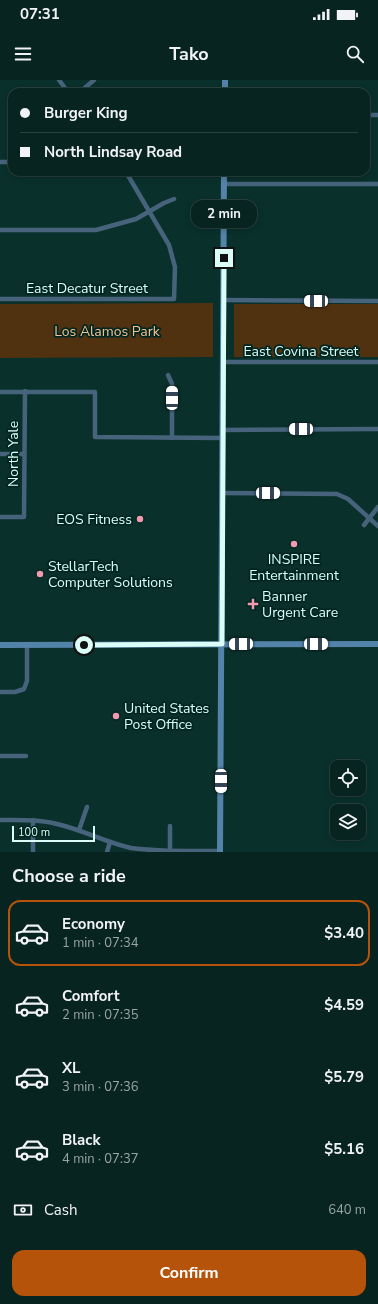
<!DOCTYPE html>
<html lang="en">
<head>
<meta charset="utf-8">
<style>
	:root { --surface:#082420; --page:#112c29; --text:#f1f3f6; --muted:#98a4a5; --line:#29413e; --accent:#b45309 }
	body { margin:0; font-family:"Nunito Sans",sans-serif; background:var(--page); color:var(--text); height:100vh; display:flex; flex-direction:column; font-size:15px; white-space:nowrap }
	* { box-sizing:border-box; margin:0 }
	p { font-size:13px; color:var(--muted) }
	.icon { flex:none; width:22px; height:22px; fill:none; stroke:currentColor; stroke-width:2; stroke-linecap:round; stroke-linejoin:round }
	.map { position:relative; height:772px; overflow:hidden }
	.panel { display:flex; flex-direction:column; background:var(--surface); flex:1 }
	.panel>* { flex:none }
	.hud { position:absolute; left:8px; top:8px; width:362px; height:88px; border-radius:12px; box-shadow:0 2px 6px #0003,0 0 0 1px var(--line); display:grid; align-content:center; height:88px; padding:0 12px; background:var(--surface) }
	.buttons { position:absolute; left:330px; top:680px; display:grid; gap:8px }
	.buttons a { display:grid; place-items:center; width:36px; height:36px; border-radius:8px; background:var(--surface); box-shadow:0 2px 6px #0003,0 0 0 1px var(--line); font-size:20px }
	.scale { position:absolute; left:12px; bottom:10px; width:83px; box-sizing:border-box; padding-left:4px; border:2px solid #dbfdf7; border-top:0; font-size:11px; line-height:14px; white-space:nowrap; color:#dbfdf7; -webkit-text-stroke:3px #002622; paint-order:stroke }
	.end { position:absolute; width:18px; height:18px; margin:-9px; border:5px solid #dbfdf7; background:#111; box-shadow:0 0 0 2px #111 }
	.from { border-radius:50% }
	.bubble { position:absolute; height:28px; border-radius:12px; background:var(--surface); box-shadow:0 2px 6px #0003,0 0 0 1px var(--line); font-size:13px; font-weight:700; line-height:28px; text-align:center }
	.car { position:absolute; width:12px; height:24px; margin:-12px -6px; border-radius:5px; box-shadow:0 0 3px 1px #0007; background:linear-gradient(#fff 24%,#345 0 40%,#fff 0 76%,#345 0 86%,#fff 0) }
	.hud b { display:flex; align-items:center; gap:14px; height:38px; font-size:15px }
	.hud b+b { border-top:1px solid var(--line) }
	.hud i { width:10px; height:10px; background:var(--text) }
	ul { padding:0; list-style:none }
	li { display:flex; align-items:center; gap:12px; height:66px; margin:0 8px 6px; padding:0 4px; border:2px solid transparent; border-radius:12px }
	li div { flex:1 }
	li b { display:block; font-size:15px }
	li em { font-style:normal; font-weight:700 }
	li.current { border-color:var(--accent) }
	li>.icon { width:36px; height:36px; stroke-width:1.5 }
	h2 { padding:0 12px; font-size:18px; line-height:48px }
	.pay { display:flex; align-items:center; gap:10px; height:44px; padding:0 12px; font-size:15px }
	.pay p { margin-inline-start:auto }
	.primary-button { display:flex; gap:8px; margin-top:auto; padding:8px 12px }
	.primary-button a { flex:1; height:46px; border-radius:12px; background:var(--accent); color:#fff; font-size:16px; font-weight:700; line-height:46px; text-align:center }
	.status { display:flex; justify-content:space-between; align-items:center; height:28px; padding:0 20px; background:var(--surface); direction:ltr }
	.status svg { height:11px; fill:currentColor }
	header { display:flex; justify-content:space-between; align-items:center; height:52px; padding:0 12px; background:var(--surface); font-size:18px; font-weight:700 }
	.map>svg:first-child { display:block }
</style>
</head>
<body>
<div class="status"><b>07:31</b><svg viewBox="0 0 49 12"><path d="M0 12V9h3v3zM5 12V6h3v6zM10 12V3h3v9zM15 12V0h3v12zM26 1h20v11H26zM47 4h2v5h-2z"/></svg></div>
<header><svg class="icon" aria-label="menu" viewBox="0 0 24 24"><path d="M4 6h16M4 12h16M4 18h16"/></svg>Tako<svg class="icon" aria-label="search" viewBox="0 0 24 24"><circle cx="10" cy="10" r="6"/><path d="M15 15l6 6"/></svg></header>
<div class="map">
<svg width="378" height="772" viewBox="0 0 378 772">
	<rect width="100%" height="100%" fill="#0a302b"/>
	<!-- green -->
	<g fill="#503211">
		<path d="M213,223V277L0,278V224Z"/>
		<rect x="234" y="224" width="144" height="53"/>
	</g>
	<g fill="none" stroke-linecap="round" stroke-linejoin="round">
		<!-- street -->
		<g stroke="#46637b" stroke-width="4.5">
			<path d="M59,0L68,12"/>
			<path d="M80,12L94,0"/>
			<path d="M366,35H378"/>
			<path d="M0,82H12"/>
			<path d="M224,104H378"/>
			<path d="M0,150H96L136,139L164,123L174,119"/>
			<path d="M0,219H174L175,187L169,165L126,92"/>
			<path d="M223,220L378,221"/>
			<path d="M223,282H378"/>
			<path d="M168,295L172,304V358"/>
			<path d="M0,312H95V357L223,358"/>
			<path d="M223,350L378,349"/>
			<path d="M0,374H24"/>
			<path d="M223,413L337,414L348,419L378,446"/>
			<path d="M0,437H24L25,311"/>
			<path d="M364,445L378,427"/>
			<path d="M0,612H15L24,609L27,601V565"/>
			<path d="M0,676H26"/>
			<path d="M0,740C20,740 41,739 61,745C85,751 107,763 131,768C160,772 191,771 220,771"/>
			<path d="M79,750L87,727"/>
			<path d="M33,772V740"/>
			<path d="M107,772L110,762"/>
			<path d="M170,772V746"/>
		</g>
		<!-- secondary -->
		<g stroke="#5483aa" stroke-width="6">
			<path d="M225,12V0"/>
			<path d="M0,565L378,564"/>
			<path d="M220,772L224,92"/>
		</g>
	</g>
	<g fill="none" stroke-linecap="round" stroke-linejoin="round">
		<!-- route -->
		<path stroke="#dbfdf7" stroke-width="5" d="M84,565L222,564L224,178"/>
	</g>
	<!-- markers -->
	<g fill="#f29aaf" stroke="#002622" stroke-width="1.5">
		<circle cx="140" cy="439" r="4"/>
		<circle cx="294" cy="464" r="4"/>
		<circle cx="40" cy="494" r="4"/>
		<path d="M251 518h4v4h4v4h-4v4h-4v-4h-4v-4h4z"/>
		<circle cx="116" cy="636" r="4"/>
	</g>
	<g text-anchor="middle" dominant-baseline="central" stroke-width="3.5" stroke-linejoin="round" paint-order="stroke">
		<!-- street labels -->
		<g font-size="14" fill="#dbfdf7" stroke="#002622">
			<text x="87" y="208">East Decatur Street</text>
			<text x="301" y="271">East Covina Street</text>
			<text transform="translate(13 374) rotate(-90)">North Yale</text>
		</g>
		<!-- park labels -->
		<g font-size="14" fill="#f5c190" stroke="#002622">
			<text x="107" y="251">Los Alamos Park</text>
		</g>
		<!-- poi labels -->
		<g font-size="14" fill="#dbfdf7" stroke="#002622" text-anchor="start">
			<text x="132" y="439" text-anchor="end">EOS Fitness</text>
			<text x="294" y="479" text-anchor="middle">INSPIRE<tspan x="294" dy="16">Entertainment</tspan></text>
			<text x="48" y="486">StellarTech<tspan x="48" dy="16">Computer Solutions</tspan></text>
			<text x="262" y="516">Banner<tspan x="262" dy="16">Urgent Care</tspan></text>
			<text x="124" y="628">United States<tspan x="124" dy="16">Post Office</tspan></text>
		</g>
	</g>
</svg>
<div class="buttons">
<a><svg class="icon" aria-label="locate" viewBox="0 0 24 24"><circle cx="12" cy="12" r="6"/><path d="M12 2v4M12 18v4M2 12h4M18 12h4"/></svg></a>
<a><svg class="icon" aria-label="layers" viewBox="0 0 24 24"><path d="M12 4l9 5-9 5-9-5zM3 14l9 5 9-5"/></svg></a>
</div>
<div class="scale">100 m</div>
<i class="end from" style="left:84px;top:565px"></i>
<i class="end" style="left:224px;top:178px"></i>
<div class="bubble" style="left:191px;top:120px;width:66px">2 min</div>
<i class="car" style="left:316px;top:221px;rotate:270deg"></i>
<i class="car" style="left:172px;top:318px;rotate:0deg"></i>
<i class="car" style="left:301px;top:349px;rotate:270deg"></i>
<i class="car" style="left:268px;top:413px;rotate:90deg"></i>
<i class="car" style="left:241px;top:564px;rotate:269deg"></i>
<i class="car" style="left:316px;top:564px;rotate:90deg"></i>
<i class="car" style="left:221px;top:701px;rotate:180deg"></i>
<div class="hud">
<b><i class="from"></i>Burger King</b>
<b><i></i>North Lindsay Road</b>
</div>
</div>
<section class="panel">
<h2>Choose a ride</h2>
<ul>
<li class="current"><svg class="icon" aria-label="car" viewBox="0 0 24 24"><path d="M5 17H2v-5l4-1 3-4h7l3 4 3 1v5h-3M9 17h6M6 11h13"/><circle cx="7" cy="17" r="2"/><circle cx="17" cy="17" r="2"/></svg><div><b>Economy</b><p>1 min · 07:34</p></div><em>$3.40</em></li>
<li><svg class="icon" aria-label="car" viewBox="0 0 24 24"><path d="M5 17H2v-5l4-1 3-4h7l3 4 3 1v5h-3M9 17h6M6 11h13"/><circle cx="7" cy="17" r="2"/><circle cx="17" cy="17" r="2"/></svg><div><b>Comfort</b><p>2 min · 07:35</p></div><em>$4.59</em></li>
<li><svg class="icon" aria-label="car" viewBox="0 0 24 24"><path d="M5 17H2v-5l4-1 3-4h7l3 4 3 1v5h-3M9 17h6M6 11h13"/><circle cx="7" cy="17" r="2"/><circle cx="17" cy="17" r="2"/></svg><div><b>XL</b><p>3 min · 07:36</p></div><em>$5.79</em></li>
<li><svg class="icon" aria-label="car" viewBox="0 0 24 24"><path d="M5 17H2v-5l4-1 3-4h7l3 4 3 1v5h-3M9 17h6M6 11h13"/><circle cx="7" cy="17" r="2"/><circle cx="17" cy="17" r="2"/></svg><div><b>Black</b><p>4 min · 07:37</p></div><em>$5.16</em></li>
</ul>
<div class="pay"><svg class="icon" aria-label="cash" viewBox="0 0 24 24"><path d="M3 7h18v10H3z"/><circle cx="12" cy="12" r="2"/></svg>Cash<p>640 m</p></div>
<div class="primary-button"><a>Confirm</a></div>
</section>
</body>
</html>
